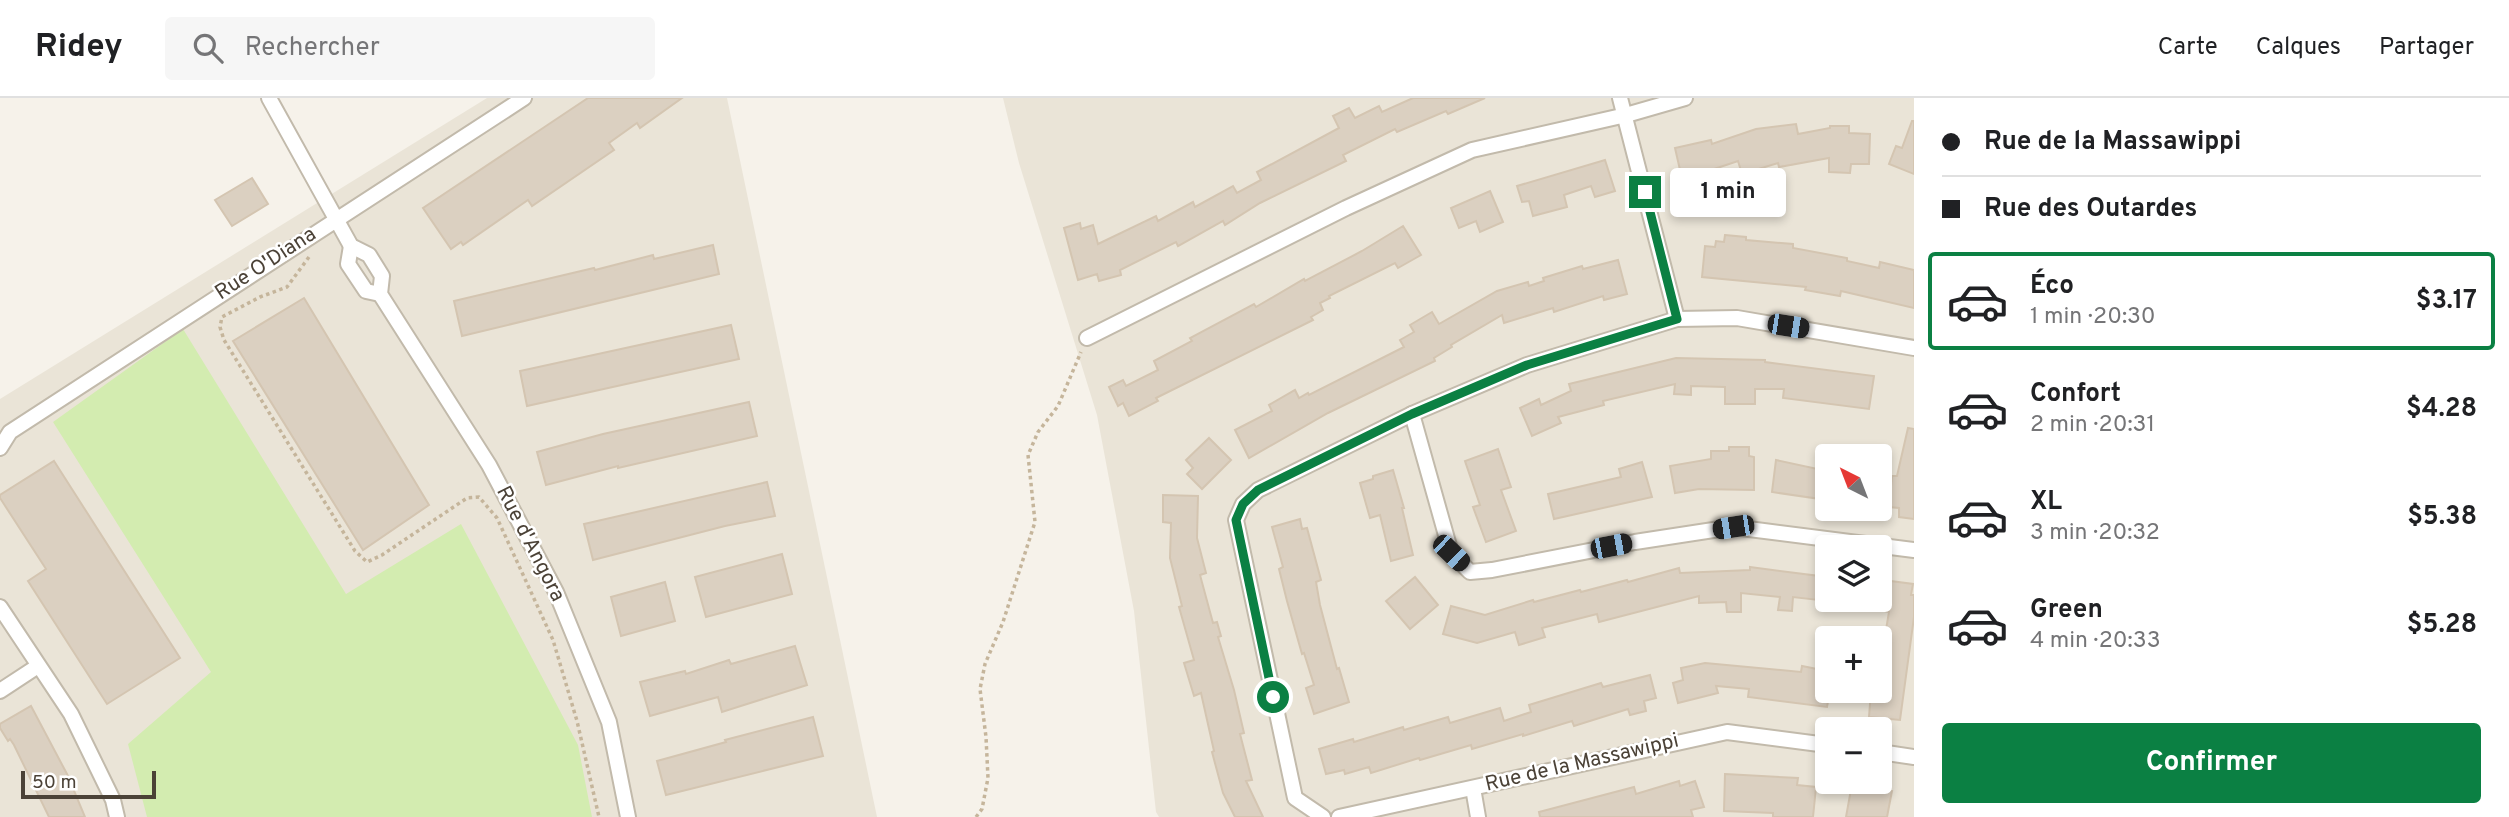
<!DOCTYPE html>
<html lang="fr">
<head>
<meta charset="utf-8">
<style>
	:root { --surface:#fff; --page:#f6f6f6; --text:#202124; --muted:#757577; --line:#e0e0e0; --accent:#0b8043 }
	body { margin:0; font-family:Overpass,sans-serif; background:var(--page); color:var(--text); height:100vh; display:flex; flex-direction:column; font-size:26px; white-space:nowrap }
	* { box-sizing:border-box; margin:0 }
	p { font-size:23px; color:var(--muted) }
	.icon { flex:none; width:38px; height:38px; fill:none; stroke:currentColor; stroke-width:2; stroke-linecap:round; stroke-linejoin:round }
	.map { position:relative; flex:1; overflow:hidden }
	.sheet { display:flex; flex-direction:column; background:var(--surface); width:595px }
	.sheet>* { flex:none }
	.banner { display:grid; align-content:center; height:154px; padding:0 28px; background:var(--surface) }
	.needle { width:46px; rotate:318deg }
	.tools { position:absolute; left:1815px; top:346px; display:grid; gap:14px }
	.tools a { display:grid; place-items:center; width:77px; height:77px; border-radius:7px; background:var(--surface); box-shadow:0 4px 10px #0003; font-size:35px }
	.scale { position:absolute; left:21px; bottom:18px; width:135px; box-sizing:border-box; padding-left:7px; border:4px solid #4b4237; border-top:0; font-size:19px; line-height:24px; white-space:nowrap; color:#4b4237; -webkit-text-stroke:5px #fff; paint-order:stroke }
	.end { position:absolute; width:32px; height:32px; margin:-16px; border:9px solid #0b8043; background:#fff; box-shadow:0 0 0 4px #fff }
	.from { border-radius:50% }
	.bubble { position:absolute; height:49px; border-radius:7px; background:var(--surface); box-shadow:0 4px 10px #0003; font-size:23px; font-weight:700; line-height:49px; text-align:center }
	.car { position:absolute; width:21px; height:42px; margin:-21px -10px; border-radius:9px; box-shadow:0 0 5px 2px #0007; background:linear-gradient(#222 24%,#8ab4d8 0 40%,#222 0 76%,#8ab4d8 0 86%,#222 0) }
	.banner b { display:flex; align-items:center; gap:24px; height:66px; font-size:26px }
	.banner b+b { border-top:2px solid var(--line) }
	.banner i { width:18px; height:18px; background:var(--text) }
	ul { padding:0; list-style:none }
	li { display:flex; align-items:center; gap:21px; height:98px; margin:0 14px 10px; padding:0 14px; border:4px solid transparent; border-radius:7px }
	li div { flex:1 }
	li b { display:block; font-size:26px }
	li em { font-style:normal; font-weight:700 }
	li.selected { border-color:var(--accent) }
	li>.icon { width:63px; height:63px; stroke-width:1.5 }
	.button { display:flex; gap:14px; margin-top:auto; padding:14px 28px }
	.button a { flex:1; height:80px; border-radius:7px; background:var(--accent); color:#fff; font-size:28px; font-weight:700; line-height:80px; text-align:center }
	header { display:flex; align-items:center; gap:42px; box-sizing:border-box; height:98px; padding:0 35px; background:var(--surface); border-bottom:2px solid var(--line) }
	header strong { font-size:33px }
	nav { display:flex; gap:38px; margin-inline-start:auto; font-size:24px }
	.search { width:490px; height:63px; background:var(--page); display:flex; align-items:center; gap:18px; box-sizing:border-box; padding:0 24px; border-radius:7px; color:var(--muted); font-size:26px }
	main { display:flex; flex:1; min-height:0 }
	.map>svg:first-child { display:block }
</style>
</head>
<body>
<header>
<strong>Ridey</strong>
<div class="search"><svg class="icon" aria-label="search" viewBox="0 0 24 24"><circle cx="10" cy="10" r="6"/><path d="M15 15l6 6"/></svg>Rechercher</div>
<nav><a>Carte</a><a>Calques</a><a>Partager</a></nav>
</header>
<main>
<div class="map">
<svg width="1914" height="719" viewBox="0 0 1914 719">
	<rect width="100%" height="100%" fill="#f6f2ea"/>
	<!-- residential -->
	<g fill="#eae4d7" fill-rule="evenodd">
		<path d="M487,0H727L877,719H0V301Z"/>
		<path d="M1003,0H1914V719H1159L1156,714L1134,513L1097,317L1019,65ZM1827,359H1880V411H1827ZM1827,450H1880V502H1827ZM1827,541H1880V593H1827ZM1827,632H1880V684H1827Z"/>
	</g>
	<!-- green -->
	<path fill="#d3ecb0" d="M183,231L346,496L461,426L578,647L592,719H147L128,646L211,574L53,324Z"/>
	<!-- building -->
	<g fill="#dbd0c1" stroke="#d4c5b1" stroke-width="2">
		<path d="M588,0H682L640,30L637,25L609,45L614,52L532,108L528,102L463,147L461,144L451,151L423,110Z"/>
		<path d="M1413,0H1485L1448,16L1446,13L1397,34L1395,31L1343,57L1346,63L1260,105L1225,127L1223,123L1178,148L1176,144L1120,172L1121,177L1099,183L1097,176L1078,182L1064,130L1080,125L1081,131L1093,127L1098,146L1156,118L1158,123L1193,104L1195,109L1233,88L1237,95L1261,82L1257,74L1339,30L1333,18L1349,10L1355,20L1379,8L1382,14Z"/>
		<path d="M1912,23H1914V76L1889,66L1896,48L1902,50Z"/>
		<path d="M1796,26L1798,36L1830,30V28H1849V35L1870,36L1869,66H1851L1850,75L1829,74V60L1779,69L1778,65L1742,76L1738,63L1711,72L1712,78L1683,85L1675,50L1711,42L1712,46L1756,31Z"/>
		<path d="M1605,62L1615,93L1595,99L1591,88L1564,97L1567,109L1533,118L1529,103L1522,104L1517,88Z"/>
		<path d="M252,80L268,106L232,128L215,102Z"/>
		<path d="M1490,93L1503,124L1480,134L1476,123L1459,130L1451,110Z"/>
		<path d="M1403,128L1421,157L1398,170L1395,165L1329,198L1330,200L1320,205L1323,212L1311,219L1313,222L1156,300L1158,303L1129,318L1123,305L1118,308L1109,289L1123,282L1126,288L1158,272L1154,263L1192,243L1190,240L1254,206L1256,209L1304,181L1305,183L1362,153Z"/>
		<path d="M1725,137L1746,139V142L1793,146V150L1847,160V163L1879,170L1880,164L1914,172V210L1841,193L1840,198L1805,192L1806,189L1702,179L1705,148L1715,149L1716,143L1724,144Z"/>
		<path d="M713,147L719,176L462,238L454,203L594,170L595,172L653,157L654,161Z"/>
		<path d="M1618,162L1627,196L1604,202L1603,198L1554,214L1553,210L1504,225L1502,217L1451,247L1452,249L1434,260L1435,263L1328,315L1249,360L1235,332L1272,313L1269,307L1295,292L1299,300L1308,295L1309,297L1404,249L1400,242L1414,234L1410,227L1432,214L1439,226L1497,193L1528,184L1529,188L1544,183L1543,180L1582,168L1583,171Z"/>
		<path d="M304,200L429,407L363,452L233,243Z"/>
		<path d="M731,227L739,261L527,308L520,273Z"/>
		<path d="M1676,260L1765,262V264L1874,278L1869,311L1783,300L1784,291H1755V306H1725V289L1691,288V297L1674,296L1675,286L1603,303L1604,307L1558,319L1561,325L1532,338L1520,310L1539,301L1541,307L1571,293L1569,286Z"/>
		<path d="M749,304L757,338L618,370V368L546,387L537,354L603,336Z"/>
		<path d="M1908,330L1914,331V421L1899,419V410L1889,409L1892,378H1897Z"/>
		<path d="M1209,340L1231,362L1202,391L1187,376L1193,370L1186,362Z"/>
		<path d="M1729,349H1749V358L1754,359V392L1699,391L1675,395L1670,368L1711,361V353H1729Z"/>
		<path d="M1498,351L1511,389L1501,392L1516,433L1486,444L1473,409L1480,407L1465,363Z"/>
		<path d="M1776,362L1827,373V402L1772,394Z"/>
		<path d="M54,363L180,560L107,606L28,483L46,471L0,400V397Z"/>
		<path d="M1642,364L1652,399L1554,421L1548,396L1621,379L1619,371Z"/>
		<path d="M1393,372L1404,410H1402L1413,457L1391,463L1380,417L1370,420L1360,385L1373,381V378Z"/>
		<path d="M767,384L775,418L725,428L593,462L584,426Z"/>
		<path d="M1163,397L1198,398L1197,440L1206,475L1200,477L1213,525L1217,524L1221,538L1218,539L1234,592L1244,635L1240,636L1252,682L1246,683L1263,719H1235L1223,695L1212,654L1214,653L1201,595L1194,598L1184,565L1194,562L1179,509L1182,508L1170,460L1171,425L1163,424Z"/>
		<path d="M1300,421L1302,431L1307,430L1321,482L1316,484L1320,507L1337,571L1339,570L1349,604L1314,616L1306,590L1314,587L1304,555L1302,556L1287,503L1279,471L1283,469L1272,429Z"/>
		<path d="M782,456L792,496L706,519L695,479Z"/>
		<path d="M1750,469L1827,479V503L1793,499L1792,513L1778,512L1780,499L1741,495V514H1727L1726,504L1699,505V498L1599,524L1597,516L1542,530L1545,539L1519,547L1515,534L1477,545L1443,536L1451,508L1485,517L1533,502L1534,504L1580,492L1581,494L1627,482L1628,484L1679,470L1680,475L1750,472Z"/>
		<path d="M1415,479L1438,507L1410,531L1386,503Z"/>
		<path d="M1883,482L1913,486L1911,497H1914V519L1900,622L1869,619L1871,593H1880V567L1889,514L1879,512Z"/>
		<path d="M665,484L675,523L621,538L611,499Z"/>
		<path d="M795,548L807,587L722,614L718,599L650,618L640,584L685,573L686,576L729,562L731,566Z"/>
		<path d="M1705,565L1801,574L1802,568L1827,573V593H1830L1827,609L1748,599L1749,591L1716,588L1718,595L1678,605L1673,585L1683,582L1681,570Z"/>
		<path d="M1650,577L1656,600L1644,603L1646,613L1630,617L1628,611L1574,628L1572,623L1523,638V636L1472,651L1471,647L1420,662L1419,660L1371,675L1369,669L1345,676L1344,672L1326,676L1319,651L1353,641L1354,644L1403,629L1404,632L1448,619L1450,625L1500,610L1504,623L1531,614L1529,607L1601,585L1603,589Z"/>
		<path d="M31,608L67,676L85,719H49L14,647L10,641L8,643L0,630V626Z"/>
		<path d="M813,619L823,658L666,697L657,663L726,644L725,642Z"/>
		<path d="M1725,676L1798,680L1797,687L1816,689L1813,719H1773V715L1724,713Z"/>
		<path d="M1679,683L1680,688L1695,683L1704,709L1691,712L1693,719H1540L1539,714L1634,689L1636,696Z"/>
		<path d="M1852,686L1892,693L1887,719H1846Z"/>
	</g>
	<g fill="none" stroke-linecap="round" stroke-linejoin="round">
		<defs>
			<g id="minor">
				<path d="M269,0L351,148L369,157L382,178L380,196L489,367L556,494L609,624L628,719"/>
				<path d="M1620,0L1677,221"/>
				<path d="M351,148L348,166L366,193L380,196"/>
				<path d="M1087,240L1346,110L1472,52L1626,17L1685,0"/>
				<path d="M1412,316L1451,455L1470,474L1492,472L1635,444L1733,429L1914,452"/>
				<path d="M0,350L10,334L524,0"/>
				<path d="M0,509L71,616L113,702L117,719"/>
				<path d="M0,593L38,568"/>
				<path d="M1880,654L1914,659"/>
				<path d="M1473,690L1478,719"/>
				<path d="M1323,719L1295,700L1236,422L1243,406L1258,392L1412,316L1527,267L1677,221L1737,220L1914,250"/>
				<path d="M1339,719L1727,634L1827,647"/>
			</g>
		</defs>
		<!-- minor casing -->
		<use href="#minor" stroke="#c2baab" stroke-width="18"/>
		<!-- path -->
		<g stroke="#c5b59b" stroke-width="3.5" stroke-dasharray="3.5 3.5" stroke-linecap="butt">
			<path d="M309,159L287,189L260,199L222,219L220,229L224,242L355,453L367,464L382,457L467,400L479,399L497,420L553,542L577,623L599,719"/>
			<path d="M976,719L982,711L988,680L986,639L980,591L985,566L1003,524L1035,424L1028,357L1038,334L1058,308L1081,254"/>
		</g>
		<!-- minor -->
		<use href="#minor" stroke="#fff" stroke-width="14"/>
	</g>
	<g fill="none" stroke-linecap="round" stroke-linejoin="round">
		<!-- route -->
		<path stroke="#0b8043" stroke-width="9" d="M1273,599L1236,422L1243,406L1258,392L1412,316L1527,267L1677,221L1645,94"/>
	</g>
	<g text-anchor="middle" dominant-baseline="central" stroke-width="5" stroke-linejoin="round" paint-order="stroke">
		<!-- street labels -->
		<g font-size="21" fill="#4b4237" stroke="#fff">
			<text transform="translate(266 166) rotate(-33)">Rue O'Diana</text>
			<text transform="translate(530 446) rotate(63)">Rue d'Angora</text>
			<text transform="translate(1582 665) rotate(-13)">Rue de la Massawippi</text>
		</g>
	</g>
</svg>
<div class="tools">
<a><svg class="needle" viewBox="-14 -14 28 28"><path d="M0-13l5 13h-10z" fill="#e53935"/><path d="M0 13l5-13h-10z" fill="#757577"/></svg></a>
<a><svg class="icon" aria-label="layers" viewBox="0 0 24 24"><path d="M12 4l9 5-9 5-9-5zM3 14l9 5 9-5"/></svg></a>
<a>+</a>
<a>−</a>
</div>
<div class="scale">50 m</div>
<i class="end from" style="left:1273px;top:599px"></i>
<i class="end" style="left:1645px;top:94px"></i>
<div class="bubble" style="left:1670px;top:70px;width:116px">1 min</div>
<i class="car" style="left:1788px;top:228px;rotate:99deg"></i>
<i class="car" style="left:1733px;top:429px;rotate:261deg"></i>
<i class="car" style="left:1611px;top:448px;rotate:79deg"></i>
<i class="car" style="left:1451px;top:455px;rotate:134deg"></i>
</div>
<section class="sheet">
<div class="banner">
<b><i class="from"></i>Rue de la Massawippi</b>
<b><i></i>Rue des Outardes</b>
</div>
<ul>
<li class="selected"><svg class="icon" aria-label="car" viewBox="0 0 24 24"><path d="M5 17H2v-5l4-1 3-4h7l3 4 3 1v5h-3M9 17h6M6 11h13"/><circle cx="7" cy="17" r="2"/><circle cx="17" cy="17" r="2"/></svg><div><b>Éco</b><p>1 min · 20:30</p></div><em>$3.17</em></li>
<li><svg class="icon" aria-label="car" viewBox="0 0 24 24"><path d="M5 17H2v-5l4-1 3-4h7l3 4 3 1v5h-3M9 17h6M6 11h13"/><circle cx="7" cy="17" r="2"/><circle cx="17" cy="17" r="2"/></svg><div><b>Confort</b><p>2 min · 20:31</p></div><em>$4.28</em></li>
<li><svg class="icon" aria-label="car" viewBox="0 0 24 24"><path d="M5 17H2v-5l4-1 3-4h7l3 4 3 1v5h-3M9 17h6M6 11h13"/><circle cx="7" cy="17" r="2"/><circle cx="17" cy="17" r="2"/></svg><div><b>XL</b><p>3 min · 20:32</p></div><em>$5.38</em></li>
<li><svg class="icon" aria-label="car" viewBox="0 0 24 24"><path d="M5 17H2v-5l4-1 3-4h7l3 4 3 1v5h-3M9 17h6M6 11h13"/><circle cx="7" cy="17" r="2"/><circle cx="17" cy="17" r="2"/></svg><div><b>Green</b><p>4 min · 20:33</p></div><em>$5.28</em></li>
</ul>
<div class="button"><a>Confirmer</a></div>
</section>
</main>
</body>
</html>
